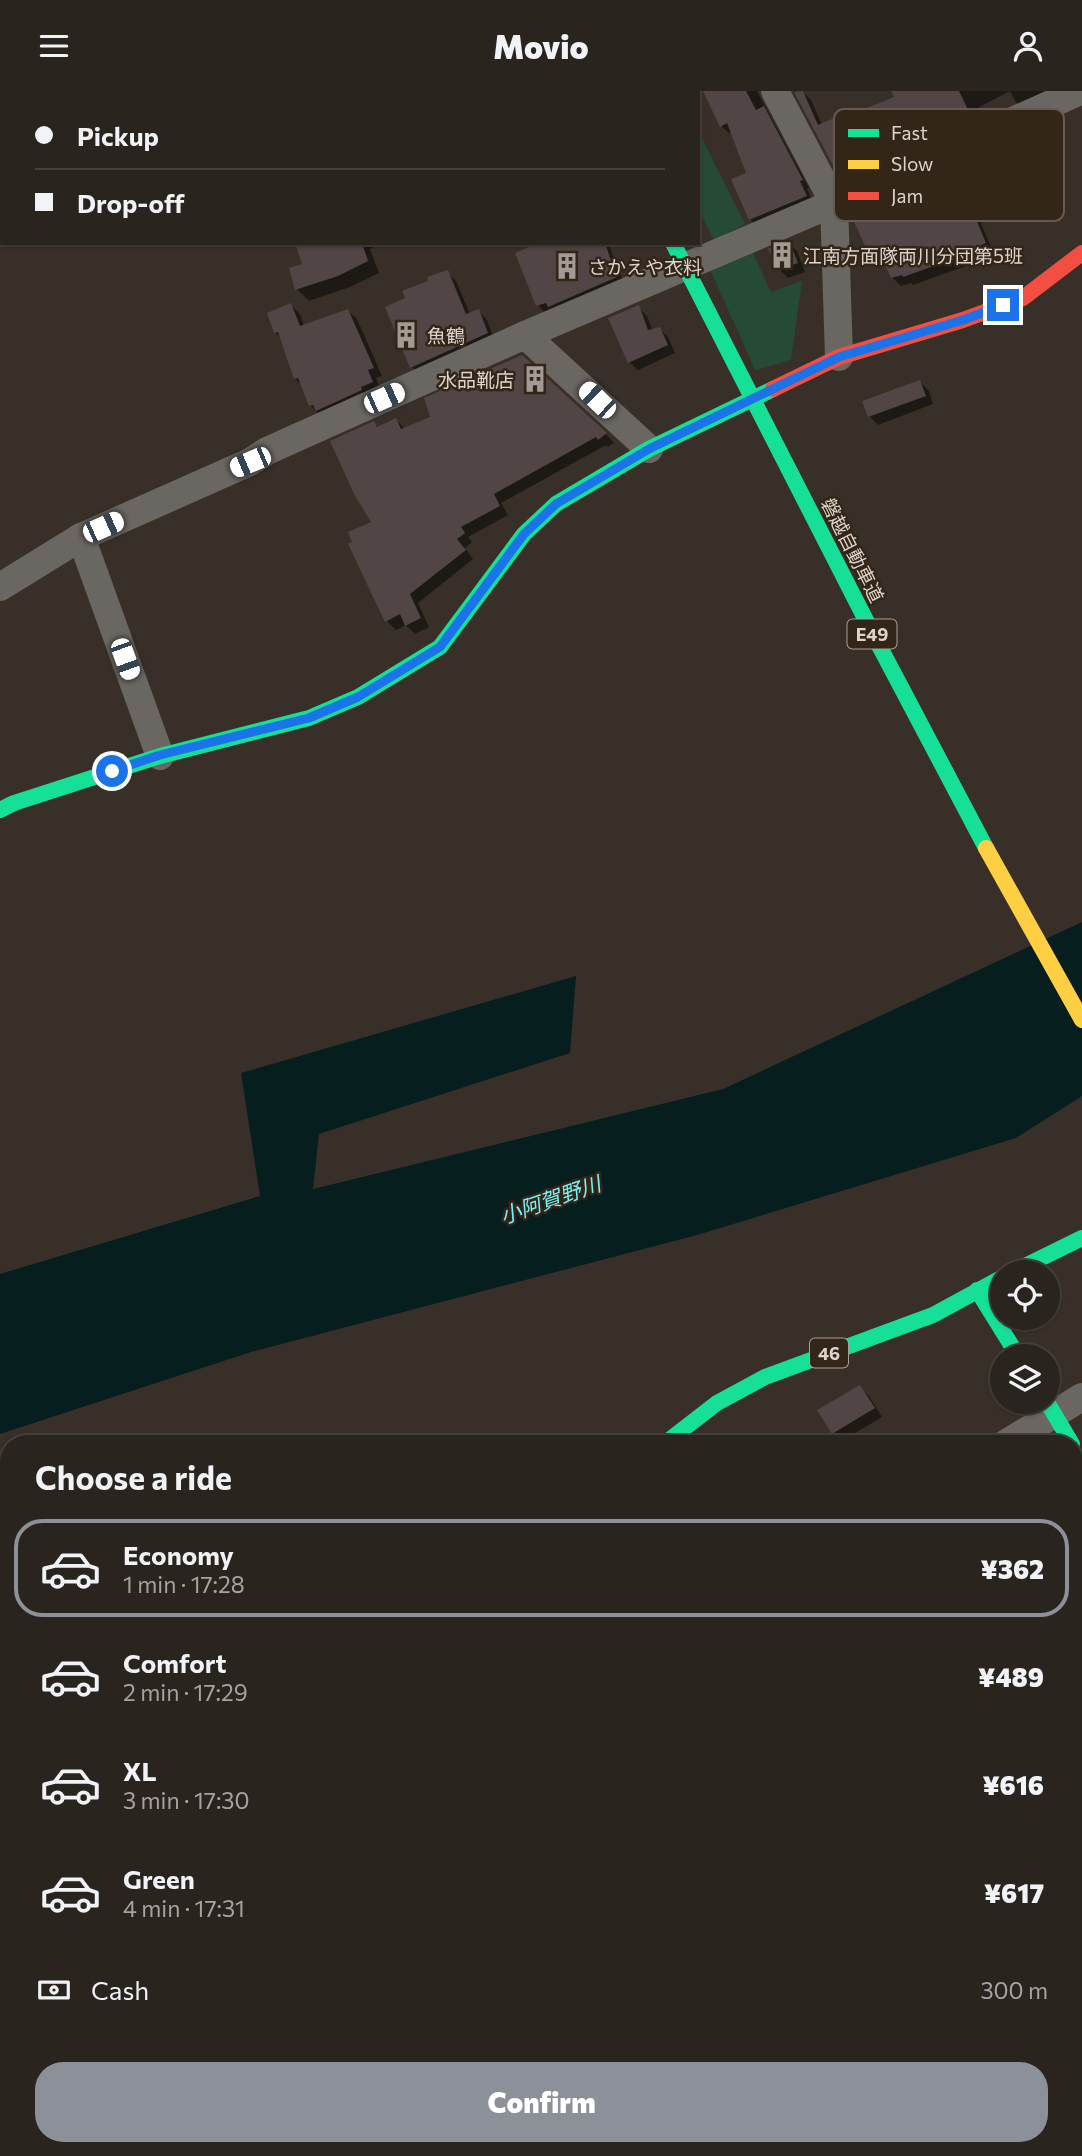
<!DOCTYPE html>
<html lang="en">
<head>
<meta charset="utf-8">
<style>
	:root { --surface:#2a241e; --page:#36302b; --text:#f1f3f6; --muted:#a5a4a4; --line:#46413c; --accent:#8c9099 }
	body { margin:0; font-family:Commissioner,"Noto Sans JP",sans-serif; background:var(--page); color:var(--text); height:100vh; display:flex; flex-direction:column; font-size:26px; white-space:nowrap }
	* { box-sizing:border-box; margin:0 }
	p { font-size:23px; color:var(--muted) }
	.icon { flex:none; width:38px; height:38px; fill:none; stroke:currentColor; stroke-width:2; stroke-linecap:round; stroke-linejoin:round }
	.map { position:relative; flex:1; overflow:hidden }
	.side { position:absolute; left:0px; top:1344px; width:1083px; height:721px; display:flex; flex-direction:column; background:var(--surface); border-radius:28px 28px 0 0; box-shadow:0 2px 5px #0004,0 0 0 2px var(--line) }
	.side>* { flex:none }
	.hud { position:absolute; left:0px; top:0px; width:700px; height:154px; box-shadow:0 2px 5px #0004,0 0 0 2px var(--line); display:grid; align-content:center; height:154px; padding:0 35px; background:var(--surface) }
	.buttons { position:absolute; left:990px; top:1169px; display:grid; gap:14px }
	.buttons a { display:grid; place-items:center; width:70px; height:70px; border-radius:50%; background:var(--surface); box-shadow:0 2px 5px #0004,0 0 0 2px var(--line); font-size:35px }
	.end { position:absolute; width:32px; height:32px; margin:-16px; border:9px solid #1a73e8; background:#fff; box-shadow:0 0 0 4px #fff }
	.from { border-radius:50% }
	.car { position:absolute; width:21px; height:42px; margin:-21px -10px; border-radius:9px; box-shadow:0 0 5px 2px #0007; background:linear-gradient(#fff 24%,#345 0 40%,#fff 0 76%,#345 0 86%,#fff 0) }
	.hud b { display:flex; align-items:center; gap:24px; height:66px; font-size:26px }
	.hud b+b { border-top:2px solid var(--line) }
	.hud i { width:18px; height:18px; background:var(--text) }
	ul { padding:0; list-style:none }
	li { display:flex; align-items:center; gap:21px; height:98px; margin:0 14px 10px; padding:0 21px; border:4px solid transparent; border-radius:28px }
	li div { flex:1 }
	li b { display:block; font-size:26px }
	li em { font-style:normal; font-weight:800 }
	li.selected { border-color:var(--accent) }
	li>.icon { width:63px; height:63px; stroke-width:1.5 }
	h2 { padding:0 35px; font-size:32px; line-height:84px }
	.pay { display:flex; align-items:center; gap:18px; height:77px; padding:0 35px; font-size:26px }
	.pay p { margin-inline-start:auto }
	.action { display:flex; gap:14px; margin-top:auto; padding:14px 35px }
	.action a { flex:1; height:80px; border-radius:28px; background:var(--accent); color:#fff; font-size:28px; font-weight:800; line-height:80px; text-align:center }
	header { display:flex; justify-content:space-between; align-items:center; height:91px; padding:0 35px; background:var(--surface); font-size:32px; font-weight:800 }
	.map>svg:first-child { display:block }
</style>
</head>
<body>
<header><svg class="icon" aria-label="menu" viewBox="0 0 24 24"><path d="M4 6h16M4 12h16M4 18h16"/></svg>Movio<svg class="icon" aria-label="person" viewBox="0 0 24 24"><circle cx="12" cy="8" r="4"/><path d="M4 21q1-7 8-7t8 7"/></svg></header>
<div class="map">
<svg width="1082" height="2065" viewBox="0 0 1082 2065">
	<rect width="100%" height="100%" fill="#383028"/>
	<!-- green -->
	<g fill="#254a36">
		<path d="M698,40L745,133L714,149L698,117Z"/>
		<path d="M750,156L771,201L802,190L791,269L755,279L708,174Z"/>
	</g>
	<!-- water -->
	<path fill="#071e1e" d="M1082,831V1005L1016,1047L697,1144L251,1261L0,1343V1183L260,1105L241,982L576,885L570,962L319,1043L313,1098L723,998Z"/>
	<!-- shadow -->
	<g fill="#0007">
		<path d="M401,0H458L459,2H401Z"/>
		<path d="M705,0H757L809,97L807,98L814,113L758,136L750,128L748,83L732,41L729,42L721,35Z"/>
		<path d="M802,0L811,9L822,34L896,7L893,0H1010L972,20L978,33L922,55L917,51L873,70L880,86L864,94L853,82L845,85L835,75L797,2Z"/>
		<path d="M1010,0H1071L1025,20L1015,10Z"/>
		<path d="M922,92L930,101L937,116L946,113L952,119L960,116L964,120L970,118L979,127L993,161L979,166L980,170L913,194L911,192L901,195L892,186L886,173L881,176L873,167Z"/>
		<path d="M297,152H383L370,158L379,182L350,196L309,210L297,198L304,174Z"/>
		<path d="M580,152H608L625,195L546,223L538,214Z"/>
		<path d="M788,152L797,160L805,181L788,187L779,178Z"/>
		<path d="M447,181L456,190L470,223L479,220L487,229L495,251L420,285L412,276L387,217L408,208Z"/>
		<path d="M291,214L300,223L304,235L348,220L357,228L382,285L376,287L381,300L319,323L310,314L303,295L295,288L282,248L275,241Z"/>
		<path d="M638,216L647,225L653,240L660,238L668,246L675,262L638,279L629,271Z"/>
		<path d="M920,291L929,300L933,313L878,334L869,325Z"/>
		<path d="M396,329L405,338L606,343L614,352L608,356L606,354L501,412L508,424L468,446L472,451L465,457L473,468L418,512L429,536L415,543L406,534L396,539L387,530L350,454L374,432V332L379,337Z"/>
		<path d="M860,1297L869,1305L882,1326L842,1350L834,1342Z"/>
		<path d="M803,1347L809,1353H791Z"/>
	</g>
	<!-- building -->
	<g fill="#514545">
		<path d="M703,0H746L756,19L764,15L803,89L800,90L807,105L749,129L731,88L746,82L727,32L720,36Z"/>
		<path d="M803,0L818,34L846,22L847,25L894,6L891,0H959L970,23L959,28L962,34L948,41L944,34L910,46L908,41L864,60L871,76L853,85L846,71L834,76L794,1Z"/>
		<path d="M922,90L934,116L946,111L949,118L961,114L962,119L971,116L986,152L971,158L973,161L903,186L902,184L891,187L880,164L871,168L852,126L863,122L861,117Z"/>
		<path d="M789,149L798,172L778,179L768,158Z"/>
		<path d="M295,152H362L368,170L338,185L295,199L289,177L302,173Z"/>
		<path d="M538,152H605L617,186L548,216L546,212L536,215L515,162Z"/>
		<path d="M448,179L466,223L479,218L488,242L410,277L385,216L405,207L402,200L428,190L427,186Z"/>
		<path d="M291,212L300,235L348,218L374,277L368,279L373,291L361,296L362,299L316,320L313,314L309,315L298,287L294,288L278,241L274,242L267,222Z"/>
		<path d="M639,214L648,239L660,236L668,254L628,272L608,227Z"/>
		<path d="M522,264L607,342L598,349L596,346L494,403L500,415L461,436L465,442L457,448L466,459L410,503L421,527L405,535L400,523L385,531L348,453L352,451L348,441L371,431L354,403L330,350L374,330L377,336L396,327L401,338L430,326L424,307Z"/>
		<path d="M920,289L926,305L868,326L862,310Z"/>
		<path d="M860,1294L875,1317L832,1343L817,1319Z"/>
	</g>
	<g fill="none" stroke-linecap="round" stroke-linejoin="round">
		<!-- street -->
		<g stroke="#6a6662" stroke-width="28">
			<path d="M775,0L834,112L839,266"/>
			<path d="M525,244L649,358"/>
			<path d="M81,446L160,665"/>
			<path d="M0,496L81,446L250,371L267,360L525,244L834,112L912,75L1080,0"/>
			<path d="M1005,1353L1082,1306"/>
			<path d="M0,1944L9,1939"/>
		</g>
		<!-- fast -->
		<g stroke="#16e098" stroke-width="16">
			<path d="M595,0L596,2"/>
			<path d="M0,719L14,712L160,665L309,627L358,606L440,556L524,443L556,413L649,358L773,298"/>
			<path d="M1013,1181L1082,1147"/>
			<path d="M977,1199L1018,1265"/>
			<path d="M1047,1311L1072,1353"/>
			<path d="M664,1353L717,1312L765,1286L933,1224L1003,1186"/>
			<path d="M0,1550L9,1549"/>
		</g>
		<!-- jam -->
		<path stroke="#f24e42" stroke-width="16" d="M773,298L839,266L963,229L1023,207L1082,162"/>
		<!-- fast-bridge -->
		<path stroke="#16e098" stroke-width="16" d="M673,152L873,543L986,757"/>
		<!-- slow-bridge -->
		<path stroke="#ffcf43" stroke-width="16" d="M986,757L1082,929"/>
	</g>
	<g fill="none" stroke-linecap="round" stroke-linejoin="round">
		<!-- route -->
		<path stroke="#1a73e8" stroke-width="9" d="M112,680L160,664L309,627L358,606L440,556L524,443L556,413L649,358L839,266L963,229L1003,214"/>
	</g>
	<!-- icons -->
	<defs>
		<symbol id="building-bare" viewBox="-9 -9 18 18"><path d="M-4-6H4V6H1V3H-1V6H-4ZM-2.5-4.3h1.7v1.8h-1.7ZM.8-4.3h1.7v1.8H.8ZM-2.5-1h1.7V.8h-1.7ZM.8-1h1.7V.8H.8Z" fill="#a39b93" stroke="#332518" stroke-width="2.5" paint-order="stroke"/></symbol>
	</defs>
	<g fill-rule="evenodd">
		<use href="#building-bare" x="763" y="145" width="38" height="38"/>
		<use href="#building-bare" x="548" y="156" width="38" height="38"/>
		<use href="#building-bare" x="387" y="225" width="38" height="38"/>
		<use href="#building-bare" x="516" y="269" width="38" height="38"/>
	</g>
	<g text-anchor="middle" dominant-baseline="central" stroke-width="5" stroke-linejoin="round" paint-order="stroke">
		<!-- shield labels -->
		<g fill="#332518" stroke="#aaa096" stroke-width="2">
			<rect x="847.5" y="528.5" width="49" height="29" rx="5"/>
			<rect x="810" y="1247.5" width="38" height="29" rx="5"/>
		</g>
		<g font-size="18" font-weight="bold" fill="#ddd4cc">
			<text x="872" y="543">E49</text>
			<text x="829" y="1262">46</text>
		</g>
		<!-- poi labels -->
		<g font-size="19" fill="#ddd4cc" stroke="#332518" text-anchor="start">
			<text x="803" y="164">江南方面隊両川分団第5班</text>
			<text x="588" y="175">さかえや衣料</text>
			<text x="427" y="244">魚鶴</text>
			<text x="514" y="288" text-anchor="end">水品靴店</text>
		</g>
		<!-- street labels -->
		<g font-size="19" fill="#ddd4cc" stroke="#332518">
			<text transform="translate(853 459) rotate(63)">磐越自動車道</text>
		</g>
		<!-- water labels -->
		<g font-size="21" font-style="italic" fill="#76f2f9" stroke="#332518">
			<text transform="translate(550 1108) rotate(-19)">小阿賀野川</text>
		</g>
	</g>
	<!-- legend -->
	<rect x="834" y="18" width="230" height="112" rx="10" fill="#332518" stroke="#665a4e" stroke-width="2"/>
	<rect x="848" y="38" width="31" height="8" fill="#16e098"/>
	<rect x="848" y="69" width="31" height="9" fill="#ffcf43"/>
	<rect x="848" y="101" width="31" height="8" fill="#f24e42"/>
	<g font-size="19" fill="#ddd4cc">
		<text x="891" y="49">Fast</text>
		<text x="891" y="80">Slow</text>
		<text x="891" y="112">Jam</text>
	</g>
</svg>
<div class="buttons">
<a><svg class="icon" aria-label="locate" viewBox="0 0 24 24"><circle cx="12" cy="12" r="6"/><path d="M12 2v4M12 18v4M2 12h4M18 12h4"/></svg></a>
<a><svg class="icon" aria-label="layers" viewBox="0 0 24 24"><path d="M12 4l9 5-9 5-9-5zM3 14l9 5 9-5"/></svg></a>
</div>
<i class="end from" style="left:112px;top:680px"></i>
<i class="end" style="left:1003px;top:214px"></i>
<i class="car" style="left:384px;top:307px;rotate:66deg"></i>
<i class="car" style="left:597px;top:309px;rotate:314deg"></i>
<i class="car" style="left:250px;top:371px;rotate:247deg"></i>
<i class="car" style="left:103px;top:436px;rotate:66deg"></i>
<i class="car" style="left:125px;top:568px;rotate:160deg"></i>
<div class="hud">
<b><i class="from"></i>Pickup</b>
<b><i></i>Drop-off</b>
</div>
<section class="side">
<h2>Choose a ride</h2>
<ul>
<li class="selected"><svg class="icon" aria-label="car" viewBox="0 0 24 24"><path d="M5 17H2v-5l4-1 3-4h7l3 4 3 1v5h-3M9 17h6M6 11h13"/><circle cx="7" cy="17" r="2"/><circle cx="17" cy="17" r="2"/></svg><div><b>Economy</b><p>1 min · 17:28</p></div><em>¥362</em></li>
<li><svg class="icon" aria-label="car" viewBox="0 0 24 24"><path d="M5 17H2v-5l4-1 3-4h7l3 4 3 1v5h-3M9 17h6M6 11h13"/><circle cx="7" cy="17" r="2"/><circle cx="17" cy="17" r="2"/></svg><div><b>Comfort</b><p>2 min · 17:29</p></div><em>¥489</em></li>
<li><svg class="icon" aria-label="car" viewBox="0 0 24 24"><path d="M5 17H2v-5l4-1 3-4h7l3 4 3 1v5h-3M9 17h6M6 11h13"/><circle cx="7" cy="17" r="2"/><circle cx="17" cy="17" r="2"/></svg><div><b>XL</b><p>3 min · 17:30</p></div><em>¥616</em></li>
<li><svg class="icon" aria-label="car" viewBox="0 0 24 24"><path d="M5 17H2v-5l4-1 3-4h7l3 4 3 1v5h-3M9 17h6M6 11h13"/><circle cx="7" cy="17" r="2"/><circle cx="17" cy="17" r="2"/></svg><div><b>Green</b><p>4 min · 17:31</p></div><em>¥617</em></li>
</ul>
<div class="pay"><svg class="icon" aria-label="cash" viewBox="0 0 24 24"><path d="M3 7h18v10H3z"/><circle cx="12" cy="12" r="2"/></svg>Cash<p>300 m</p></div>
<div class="action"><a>Confirm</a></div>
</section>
</div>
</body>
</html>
